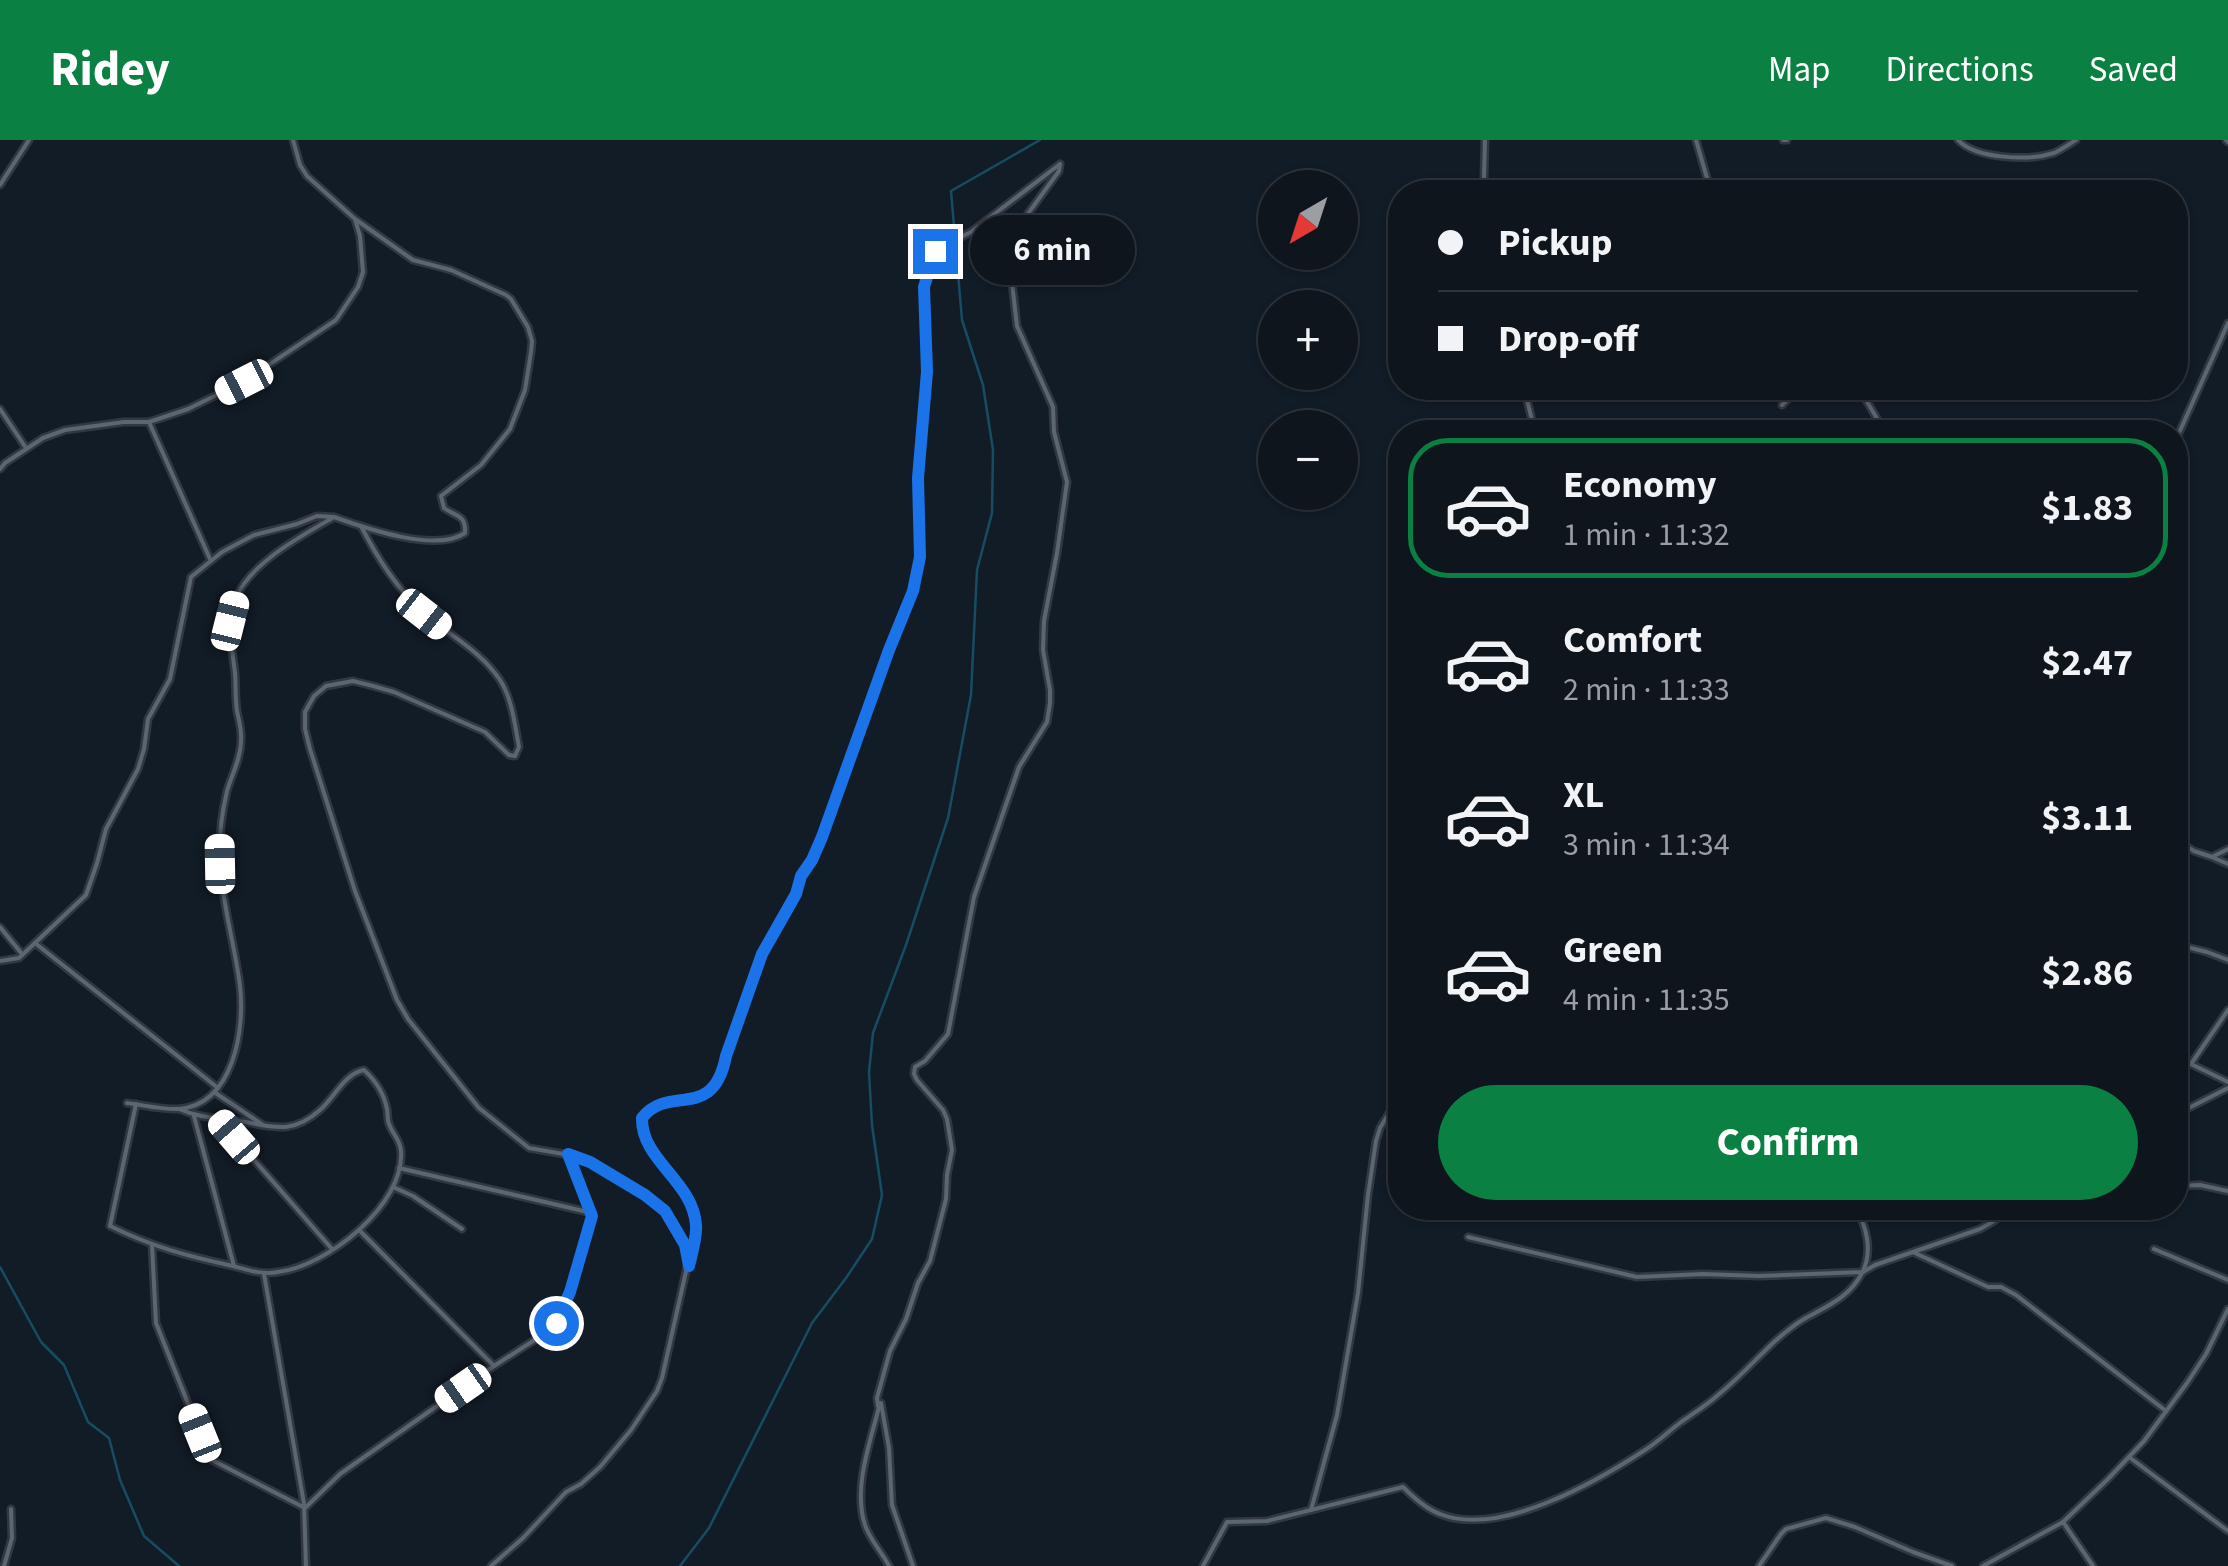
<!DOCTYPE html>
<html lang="en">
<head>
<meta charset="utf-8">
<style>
	:root { --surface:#0e151c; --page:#1c2229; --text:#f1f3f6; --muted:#9b9fa3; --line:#2e343b; --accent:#0b8043 }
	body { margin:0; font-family:"Source Sans 3",sans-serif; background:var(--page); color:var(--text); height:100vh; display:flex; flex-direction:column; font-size:38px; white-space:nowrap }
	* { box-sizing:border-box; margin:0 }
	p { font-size:32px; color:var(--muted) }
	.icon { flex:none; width:55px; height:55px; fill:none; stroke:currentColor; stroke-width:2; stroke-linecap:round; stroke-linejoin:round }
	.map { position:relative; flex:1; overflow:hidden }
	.details { position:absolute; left:1388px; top:280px; width:800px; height:800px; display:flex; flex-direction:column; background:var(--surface); border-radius:40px; box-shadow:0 2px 8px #0004,0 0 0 2px var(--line) }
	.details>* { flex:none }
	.hud { position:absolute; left:1388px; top:40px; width:800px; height:220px; border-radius:40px; box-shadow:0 2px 8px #0004,0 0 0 2px var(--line); display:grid; align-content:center; height:220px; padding:0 50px; background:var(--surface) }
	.needle { width:65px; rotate:219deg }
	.tools { position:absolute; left:1258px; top:30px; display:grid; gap:20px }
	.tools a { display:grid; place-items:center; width:100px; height:100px; border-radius:50%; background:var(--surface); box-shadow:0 2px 8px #0004,0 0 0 2px var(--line); font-size:50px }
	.end { position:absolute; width:45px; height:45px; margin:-22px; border:12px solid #1a73e8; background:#fff; box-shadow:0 0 0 5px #fff }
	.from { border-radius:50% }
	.bubble { position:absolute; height:70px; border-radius:35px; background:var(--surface); box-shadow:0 2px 8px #0004,0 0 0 2px var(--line); font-size:32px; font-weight:700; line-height:70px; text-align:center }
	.car { position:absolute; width:30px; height:60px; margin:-30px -15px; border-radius:12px; box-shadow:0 0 8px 2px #0007; background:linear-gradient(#fff 24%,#345 0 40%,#fff 0 76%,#345 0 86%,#fff 0) }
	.hud b { display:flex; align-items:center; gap:35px; height:95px; font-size:38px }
	.hud b+b { border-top:2px solid var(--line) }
	.hud i { width:25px; height:25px; background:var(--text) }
	ul { padding:18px 0 0; list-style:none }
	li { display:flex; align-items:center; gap:30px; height:140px; margin:0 20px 15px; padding:0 30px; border:5px solid transparent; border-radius:40px }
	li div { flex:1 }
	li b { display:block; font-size:38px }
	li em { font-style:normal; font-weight:700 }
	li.selected { border-color:var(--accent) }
	li>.icon { width:90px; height:90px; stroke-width:1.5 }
	.cta { display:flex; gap:20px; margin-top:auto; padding:20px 50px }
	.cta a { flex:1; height:115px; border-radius:60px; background:var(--accent); color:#fff; font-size:40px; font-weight:700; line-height:115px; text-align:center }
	header { display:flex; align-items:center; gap:60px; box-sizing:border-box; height:140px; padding:0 50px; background:var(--accent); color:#fff }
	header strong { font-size:48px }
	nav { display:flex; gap:55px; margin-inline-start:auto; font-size:35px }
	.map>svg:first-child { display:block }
</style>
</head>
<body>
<header>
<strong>Ridey</strong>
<nav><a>Map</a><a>Directions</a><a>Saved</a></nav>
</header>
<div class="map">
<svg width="2228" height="1426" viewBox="0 0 2228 1426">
	<rect width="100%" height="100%" fill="#121c26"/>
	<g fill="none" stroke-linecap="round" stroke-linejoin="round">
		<!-- stream -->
		<g stroke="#184c63" stroke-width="2.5">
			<path d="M0,1127L41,1202L64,1225L88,1282L109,1298L120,1340L144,1396L179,1426"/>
			<path d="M680,1426L709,1388L812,1183L846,1138L872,1099L882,1055L872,985L869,932L873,893L906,805L948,678L971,555L977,430L992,373L993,310L983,245L962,180L951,51L1040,0"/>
		</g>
		<defs>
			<g id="minor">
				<path d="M1485,0L1484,37L1487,52"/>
				<path d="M1696,0L1711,52"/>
				<path d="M1783,0H1787"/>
				<path d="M1958,0C1976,19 2029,21 2054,13C2061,10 2069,4 2076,0"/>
				<path d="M2226,0L2228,2"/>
				<path d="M0,45L29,0"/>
				<path d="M1524,248L1535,292"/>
				<path d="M1855,248L1866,260L1885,292"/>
				<path d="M1782,265L1799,248"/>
				<path d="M0,269L26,308"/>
				<path d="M149,282L210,419"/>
				<path d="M2175,302L2228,183"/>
				<path d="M0,329L5,323L43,298L65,290L124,282H149L188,269L243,242L336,180L358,147L363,132L360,96L355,79L307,36L300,25L293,0"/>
				<path d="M361,386C378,419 397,449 425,474C450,496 481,511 500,540C512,558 515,586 519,607L515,616L509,615L485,592L394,552L373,546L353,541L326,546L314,556L305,572V589L310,609L355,751L397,860L408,879L479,968L529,1008L575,1016L590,1022L657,1063L673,1081L685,1105L689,1121"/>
				<path d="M2175,699L2194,711L2212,717L2228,709"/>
				<path d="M2214,718L2228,724"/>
				<path d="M0,787L22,814"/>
				<path d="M35,803L218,948"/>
				<path d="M2175,804L2207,812L2228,820"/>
				<path d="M0,821L19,818L86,755L97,723L106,689L138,629L144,609L148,579L170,539L191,437L222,412L254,395L297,384L317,376L334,377"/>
				<path d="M2175,921L2191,924L2228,942"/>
				<path d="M2191,924L2228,870"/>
				<path d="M214,952L263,985"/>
				<path d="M127,963C143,965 163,970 179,969C234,964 245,889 240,846C235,806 223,767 220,726C218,700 221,677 227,651C232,634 241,618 241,601C242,590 239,581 237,571C235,558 236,545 235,533C232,507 226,484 236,458C250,423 303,395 334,377C365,388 436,413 465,393C466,374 456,377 444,368L441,356L481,325L510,289L525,250L531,212L532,201L528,187L511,159L506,155L451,130L413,120L355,79"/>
				<path d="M136,964L110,1086C153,1107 187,1116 233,1126C248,1130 262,1135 278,1132C327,1126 405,1065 401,1011C400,999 393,995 389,984C387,979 388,974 387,969C384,954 375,940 364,930C345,933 334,958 320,970C291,996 271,986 239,981C218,978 199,978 179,969"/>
				<path d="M2175,975L2228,948"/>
				<path d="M194,976L234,1126"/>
				<path d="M220,981L332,1109"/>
				<path d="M399,1028L592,1073"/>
				<path d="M2175,1046L2200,1045L2228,1051"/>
				<path d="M393,1047L413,1056L462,1089"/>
				<path d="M360,1091L494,1226"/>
				<path d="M1468,1097L1637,1137L1703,1134L1759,1136L1863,1132L1875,1125L1980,1089L1994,1081L2010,1068"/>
				<path d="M152,1105L156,1183L210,1319L305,1368L340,1334L494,1226L547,1192L556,1183L570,1152L592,1076L568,1014"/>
				<path d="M2154,1109L2228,1140"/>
				<path d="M1915,1113L1988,1147H2001L2016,1155L2166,1271"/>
				<path d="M264,1134L304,1364L306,1426"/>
				<path d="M879,1267C870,1303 853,1348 865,1385C870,1400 882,1412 889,1426"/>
				<path d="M2129,1317L2228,1391"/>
				<path d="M1311,1370L1337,1275L1358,1153L1368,1055L1376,1001L1380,988L1400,955"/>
				<path d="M2063,1382L2093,1426"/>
				<path d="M4,1426L12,1398L11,1369"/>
				<path d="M491,1426L523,1398L566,1352L581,1344L600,1327L631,1290L657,1251L662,1238L696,1087L689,1058L658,1018L643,992L642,978L645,973L661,964L697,959L705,954L715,945L723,931L726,916L762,814L796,754L801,736L812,719L822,697L889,510L913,451L920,417L918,338L927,232L924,147L938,103L957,99L971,92L1060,24"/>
				<path d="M913,1426L892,1365L889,1308L881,1263L878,1266L877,1258L890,1211L906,1179L918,1143L930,1121L946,1059L947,1035L952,1010L947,979L943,970L917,940L914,934L915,927L925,921L948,894L974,757L1019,627L1047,582L1050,563V550L1043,510L1044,481L1057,413L1067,342L1054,292L1053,267L1017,186L1011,134L1016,104L1027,75L1059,31L1060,24"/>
				<path d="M1203,1426L1227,1382L1267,1381L1403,1347C1413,1357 1426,1369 1440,1374C1499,1398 1596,1342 1645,1310C1658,1302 1669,1291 1681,1282C1694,1273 1707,1265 1718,1255C1738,1239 1755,1220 1774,1202C1783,1194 1794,1185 1804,1179C1827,1166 1849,1158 1862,1133C1873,1112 1867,1086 1855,1068"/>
				<path d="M1759,1426L1781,1394L1786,1389L1826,1378L1855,1387L1913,1412L1952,1426"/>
				<path d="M1983,1426L2063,1382L2108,1339L2144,1301L2187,1243L2206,1214L2228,1169"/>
			</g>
		</defs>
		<!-- minor casing -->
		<use href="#minor" stroke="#333840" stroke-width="9"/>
		<!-- minor -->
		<use href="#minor" stroke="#5a6672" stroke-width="4"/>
	</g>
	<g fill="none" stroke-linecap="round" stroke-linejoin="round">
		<!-- route -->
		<path stroke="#1a73e8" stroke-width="12" d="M556,1183L570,1152L592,1076L568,1014L590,1022L645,1055L665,1071L685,1105L689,1126C692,1113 697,1098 696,1085C693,1041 641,1020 642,978C669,943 713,983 726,916L762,814L796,754L801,736L812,720L822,697L889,510L913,451L920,417L918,338L927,232L924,147L935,111"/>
	</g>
</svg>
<div class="tools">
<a><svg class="needle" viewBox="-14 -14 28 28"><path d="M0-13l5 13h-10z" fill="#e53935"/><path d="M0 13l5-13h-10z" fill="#9b9fa3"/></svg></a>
<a>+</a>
<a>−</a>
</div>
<i class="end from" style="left:556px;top:1183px"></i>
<i class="end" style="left:935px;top:111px"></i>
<div class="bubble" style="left:970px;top:75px;width:165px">6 min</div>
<i class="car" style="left:244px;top:242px;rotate:243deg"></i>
<i class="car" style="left:424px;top:474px;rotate:128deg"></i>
<i class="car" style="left:230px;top:481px;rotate:14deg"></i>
<i class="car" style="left:220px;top:724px;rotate:359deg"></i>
<i class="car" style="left:234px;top:997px;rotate:319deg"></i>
<i class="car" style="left:463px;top:1248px;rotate:235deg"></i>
<i class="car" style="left:200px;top:1293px;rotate:338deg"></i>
<div class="hud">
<b><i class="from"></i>Pickup</b>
<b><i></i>Drop-off</b>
</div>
<section class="details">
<ul>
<li class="selected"><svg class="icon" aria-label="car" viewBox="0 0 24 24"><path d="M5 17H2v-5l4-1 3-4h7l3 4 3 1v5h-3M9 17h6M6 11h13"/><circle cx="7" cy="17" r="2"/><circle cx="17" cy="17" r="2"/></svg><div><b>Economy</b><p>1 min · 11:32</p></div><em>$1.83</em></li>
<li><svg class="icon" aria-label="car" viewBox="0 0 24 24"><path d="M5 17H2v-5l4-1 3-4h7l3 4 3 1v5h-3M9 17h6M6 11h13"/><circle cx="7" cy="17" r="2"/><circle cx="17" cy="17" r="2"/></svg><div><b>Comfort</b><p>2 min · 11:33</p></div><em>$2.47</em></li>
<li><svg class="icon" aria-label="car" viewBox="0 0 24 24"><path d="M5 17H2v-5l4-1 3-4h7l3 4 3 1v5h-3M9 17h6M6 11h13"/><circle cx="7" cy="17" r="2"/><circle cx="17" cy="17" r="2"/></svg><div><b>XL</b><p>3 min · 11:34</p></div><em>$3.11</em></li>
<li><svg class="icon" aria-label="car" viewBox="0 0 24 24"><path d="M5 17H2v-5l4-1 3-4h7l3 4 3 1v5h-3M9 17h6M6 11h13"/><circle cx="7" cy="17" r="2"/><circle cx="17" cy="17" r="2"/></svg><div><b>Green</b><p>4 min · 11:35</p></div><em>$2.86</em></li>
</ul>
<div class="cta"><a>Confirm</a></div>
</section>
</div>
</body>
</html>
